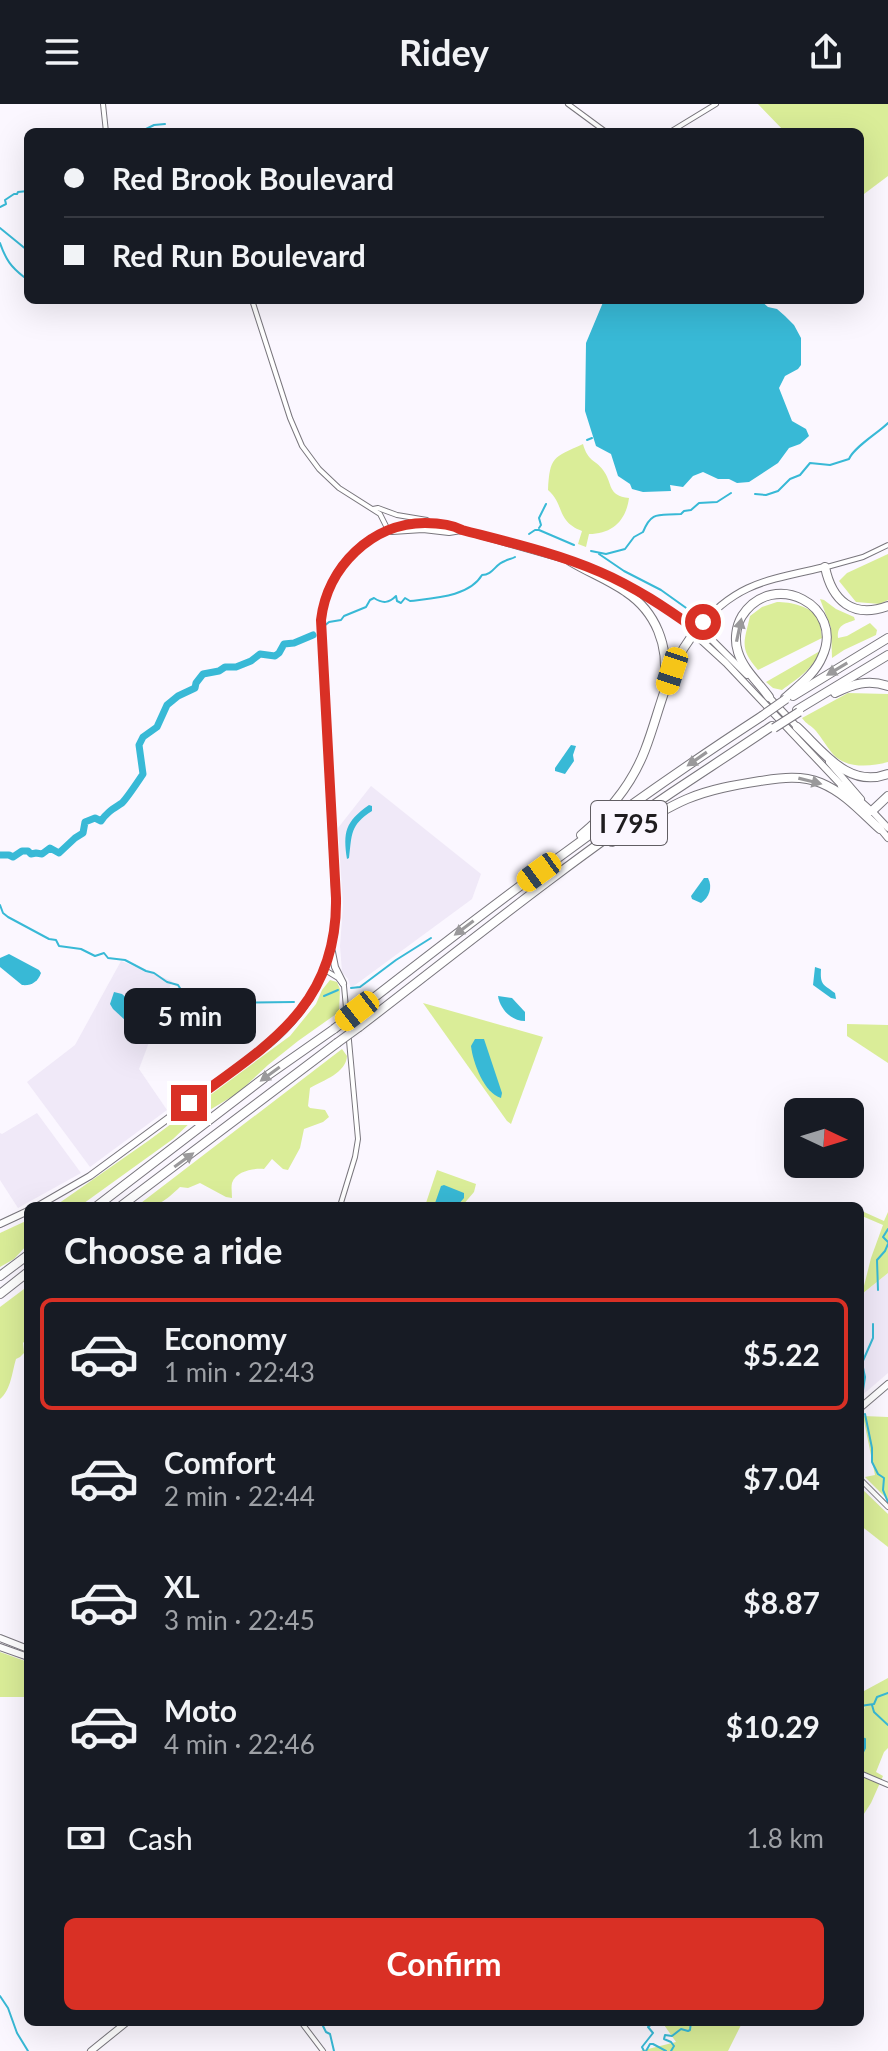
<!DOCTYPE html>
<html lang="en">
<head>
<meta charset="utf-8">
<style>
	:root { --surface:#171b24; --page:#242831; --text:#f1f3f6; --muted:#9ea1a6; --line:#363941; --accent:#d93025 }
	body { margin:0; font-family:Lato,sans-serif; background:var(--page); color:var(--text); height:100vh; display:flex; flex-direction:column; font-size:30px; white-space:nowrap }
	* { box-sizing:border-box; margin:0 }
	p { font-size:26px; color:var(--muted) }
	.icon { flex:none; width:44px; height:44px; fill:none; stroke:currentColor; stroke-width:2; stroke-linecap:round; stroke-linejoin:round }
	.map { position:relative; flex:1; overflow:hidden }
	.drawer { position:absolute; left:24px; top:1098px; width:840px; height:824px; display:flex; flex-direction:column; background:var(--surface); border-radius:12px; box-shadow:0 8px 32px #0002 }
	.drawer>* { flex:none }
	.top-card { position:absolute; left:24px; top:24px; width:840px; height:176px; border-radius:12px; box-shadow:0 8px 32px #0002; display:grid; align-content:center; height:176px; padding:0 40px; background:var(--surface) }
	.needle { width:52px; rotate:94deg }
	.tools { position:absolute; left:784px; top:994px; display:grid; gap:16px }
	.tools a { display:grid; place-items:center; width:80px; height:80px; border-radius:12px; background:var(--surface); box-shadow:0 8px 32px #0002; font-size:40px }
	.end { position:absolute; width:36px; height:36px; margin:-18px; border:10px solid #d93025; background:#fff; box-shadow:0 0 0 4px #fff }
	.from { border-radius:50% }
	.bubble { position:absolute; height:56px; border-radius:12px; background:var(--surface); box-shadow:0 8px 32px #0002; font-size:26px; font-weight:700; line-height:56px; text-align:center }
	.car { position:absolute; width:24px; height:48px; margin:-24px -12px; border-radius:10px; box-shadow:0 0 6px 2px #0007; background:linear-gradient(#f5c518 24%,#345 0 40%,#f5c518 0 76%,#345 0 86%,#f5c518 0) }
	.top-card b { display:flex; align-items:center; gap:28px; height:76px; font-size:30px }
	.top-card b+b { border-top:2px solid var(--line) }
	.top-card i { width:20px; height:20px; background:var(--text) }
	ul { padding:0; list-style:none }
	li { display:flex; align-items:center; gap:24px; height:112px; margin:0 16px 12px; padding:0 24px; border:4px solid transparent; border-radius:12px }
	li div { flex:1 }
	li b { display:block; font-size:30px }
	li em { font-style:normal; font-weight:700 }
	li.active { border-color:var(--accent) }
	li>.icon { width:72px; height:72px; stroke-width:1.5 }
	h2 { padding:0 40px; font-size:36px; line-height:96px }
	.pay { display:flex; align-items:center; gap:20px; height:88px; padding:0 40px; font-size:30px }
	.pay p { margin-inline-start:auto }
	.cta { display:flex; gap:16px; margin-top:auto; padding:16px 40px }
	.cta a { flex:1; height:92px; border-radius:12px; background:var(--accent); color:#fff; font-size:32px; font-weight:700; line-height:92px; text-align:center }
	header { display:flex; justify-content:space-between; align-items:center; height:104px; padding:0 40px; background:var(--surface); font-size:36px; font-weight:700 }
	.map>svg:first-child { display:block }
</style>
</head>
<body>
<header><svg class="icon" aria-label="menu" viewBox="0 0 24 24"><path d="M4 6h16M4 12h16M4 18h16"/></svg>Ridey<svg class="icon" aria-label="share" viewBox="0 0 24 24"><path d="M12 15V3M7 8l5-5 5 5M5 13v7h14v-7"/></svg></header>
<div class="map">
<svg width="888" height="1947" viewBox="0 0 888 1947">
	<rect width="100%" height="100%" fill="#fbf7ff"/>
	<!-- built -->
	<g fill="#f0e9f8">
		<path d="M371,682L481,770L472,795L351,884L348,875L342,868L340,842L343,801L338,724Z"/>
		<path d="M121,857L172,877L139,965L167,1006L90,1063L27,978L75,941Z"/>
		<path d="M37,1009L81,1069L18,1104L0,1076V1029L2,1030Z"/>
		<path d="M888,1169V1269L860,1293V1192Z"/>
	</g>
	<!-- green -->
	<g fill="#daed98">
		<path d="M758,0H888V72L860,93V28H785Z"/>
		<path d="M583,340C588,358 595,355 603,366C613,379 607,392 629,394C626,417 612,430 589,430L586,443L578,440L582,427C556,417 565,401 548,386C550,352 553,354 583,340Z"/>
		<path d="M888,450V496L880,500L856,498L839,477L847,469Z"/>
		<path d="M820,495L824,496L836,505L854,513L855,516C844,520 837,521 838,534L847,532L870,519L877,526L876,531L844,546L832,554L831,524Z"/>
		<path d="M777,498C790,498 812,502 818,515C821,521 821,527 822,534L758,566C739,544 744,539 750,512L762,503Z"/>
		<path d="M820,547C812,566 798,574 782,586L773,584L766,578Z"/>
		<path d="M848,589L888,590V658C870,663 845,665 832,649C826,642 822,634 816,627C811,621 807,621 802,614Z"/>
		<path d="M330,876L337,878L340,885L339,908L298,937L268,961L238,989L193,1016L173,1035L80,1102H55L148,1037L290,932L316,900L322,886Z"/>
		<path d="M423,899L543,933L511,1020L507,1017Z"/>
		<path d="M847,920L888,921V959L847,932Z"/>
		<path d="M342,945L347,952C346,969 324,976 310,984L308,1002L310,1004L325,1006L329,1013L323,1018L304,1025L300,1044L288,1066L283,1065L272,1055L264,1065C254,1064 236,1067 232,1079C231,1084 232,1089 232,1094L226,1093L200,1079L188,1084L180,1083C164,1098 160,1102 137,1102Z"/>
		<path d="M437,1066L476,1080L474,1088L462,1102H425Z"/>
		<path d="M864,1108L884,1117L888,1108V1169L862,1190L871,1154L883,1121L862,1112Z"/>
		<path d="M28,1116V1140L14,1155L0,1163V1129Z"/>
		<path d="M28,1182V1233L23,1239L24,1249L20,1253L16,1255C12,1268 11,1286 0,1295V1203Z"/>
		<path d="M863,1312L888,1313V1396L865,1373L875,1371Z"/>
		<path d="M860,1383L888,1410V1443L860,1421Z"/>
		<path d="M0,1548L28,1558V1593H0Z"/>
		<path d="M888,1574V1644L884,1648L876,1668L883,1672L871,1699L860,1716V1656L863,1629L860,1624V1607L865,1604L860,1598V1591L864,1587Z"/>
		<path d="M662,1918H752L741,1921L728,1947H640L676,1938Z"/>
	</g>
	<!-- water -->
	<g fill="#38b9d6">
		<path d="M604,196H760L768,203L777,205L785,212L794,221L801,234V261L798,265L785,272L779,284L792,317L806,325L809,332L800,340L789,344L778,359L749,378L737,379L729,375H718L703,368L693,372L683,383L670,381L671,387L643,388L632,385L630,380L618,372L611,350L596,342L585,307L586,239Z"/>
		<path d="M571,641L576,642L573,651L574,657L565,670L555,667V664Z"/>
		<path d="M369,701L372,702V707C350,721 352,730 349,754L347,755C343,728 345,718 369,701Z"/>
		<path d="M704,774H708C713,783 709,794 701,799L692,795L691,792Z"/>
		<path d="M9,850L39,866L41,869C38,878 31,882 22,881L0,863V854Z"/>
		<path d="M815,863L821,865C820,881 823,880 835,889L836,895L831,894L813,881Z"/>
		<path d="M114,888L122,890L128,895L126,917L113,905L110,900Z"/>
		<path d="M498,892L512,894L525,908V917C511,917 500,905 498,892Z"/>
		<path d="M475,935H484L502,989L501,994C484,989 473,959 471,942Z"/>
		<path d="M444,1081L464,1089V1094L457,1102H434L441,1082Z"/>
	</g>
	<g fill="none" stroke-linecap="round" stroke-linejoin="round">
		<!-- stream -->
		<g stroke="#38b9d6" stroke-width="2">
			<path d="M140,28L154,21L165,20"/>
			<path d="M0,103L6,100L5,96L14,90H17L18,88L28,87"/>
			<path d="M0,124L27,146"/>
			<path d="M0,139C6,156 11,163 24,173"/>
			<path d="M587,336L592,334"/>
			<path d="M755,390L766,391L778,387L790,375L800,371L810,359L830,361L849,355C854,343 878,329 888,319"/>
			<path d="M539,424L541,421L539,414L546,400"/>
			<path d="M529,430L535,426H539L574,441"/>
			<path d="M591,447L606,450L625,445L634,433L643,428C652,406 659,412 681,410L684,407L691,406L699,399L717,398L731,389"/>
			<path d="M599,450L624,467L661,486L696,511"/>
			<path d="M323,523L329,518L341,516L344,512L366,503L370,496L374,494C383,500 389,499 396,492L397,497L401,499L405,494L410,497C433,494 469,493 482,471C493,471 495,460 505,457C508,455 512,455 515,453"/>
			<path d="M0,801L3,809L8,813L49,835L56,836L59,842L81,845L95,852L104,849L108,854L125,856L146,867L154,869L167,878L178,881L183,889L194,891L206,896L224,899L294,898"/>
			<path d="M351,884L360,883L396,856L431,834"/>
			<path d="M324,892L338,886"/>
			<path d="M888,1125L883,1133L888,1138"/>
			<path d="M878,1186L877,1156L885,1147L888,1140"/>
			<path d="M862,1293L865,1273L862,1259L873,1234V1220"/>
			<path d="M865,1310L872,1344V1358L878,1370L884,1374L883,1386L888,1398"/>
			<path d="M872,1601L874,1608L888,1621"/>
			<path d="M860,1602L874,1600L877,1593L888,1589"/>
			<path d="M860,1634L865,1635V1644L860,1654"/>
			<path d="M0,1892L8,1904L17,1929L28,1947"/>
			<path d="M321,1918L326,1928L330,1930L334,1947"/>
			<path d="M644,1947L642,1943L653,1929L648,1923L655,1918"/>
			<path d="M646,1947L650,1940H653L666,1947"/>
			<path d="M671,1947L674,1942L671,1938L664,1935L665,1931L672,1932L681,1925L688,1927L690,1926L691,1918"/>
		</g>
		<!-- river -->
		<path stroke="#38b9d6" stroke-width="7" d="M0,751H9L13,753L22,747H28L31,750L36,749L42,750L50,744L59,749L75,734L83,729L85,718L95,714L101,717C107,708 113,705 122,699C127,694 139,676 143,670L139,641L143,633L157,623L167,601L178,592L195,584L196,579L203,570L219,567L225,563H236L251,557L260,550L275,552L279,549L284,540L294,539L313,531"/>
		<defs>
			<g id="minor">
				<path d="M103,0L106,28"/>
				<path d="M568,0L606,28"/>
				<path d="M670,28L716,0"/>
				<path d="M252,196L290,314L302,342L319,365L339,384L380,410L388,426"/>
				<path d="M373,405L378,404L397,411L427,416"/>
				<path d="M827,463L863,453L888,441"/>
				<path d="M325,866L338,874L344,882L358,1035L355,1053L340,1102"/>
				<path d="M860,1375L888,1403"/>
				<path d="M860,1669L888,1681"/>
				<path d="M301,1918L323,1947"/>
			</g>
			<g id="major">
				<path d="M392,427L423,425L449,428L461,426"/>
				<path d="M589,464L646,492L707,531L747,571"/>
				<path d="M697,526L702,537L726,559L844,684"/>
				<path d="M697,526C736,478 769,476 825,463"/>
				<path d="M766,590L800,626"/>
				<path d="M829,658L861,695"/>
				<path d="M871,706L888,724"/>
				<path d="M878,722L888,734"/>
				<path d="M332,848L335,863L343,879"/>
				<path d="M38,1102L90,1072L269,940C311,905 335,858 336,804L321,516C327,463 371,420 425,419C438,419 451,420 462,426L571,457"/>
				<path d="M0,1120L28,1107"/>
				<path d="M860,1304L888,1280"/>
				<path d="M0,1534L28,1545"/>
				<path d="M0,1543L28,1553"/>
				<path d="M91,1947L127,1918"/>
			</g>
			<g id="highway">
				<path d="M570,457C588,468 609,476 626,488C656,508 669,542 664,577"/>
				<path d="M825,463C832,497 853,515 888,502"/>
				<path d="M835,589C853,580 868,575 888,582"/>
				<path d="M793,592L888,534"/>
				<path d="M769,593C759,579 743,565 738,548C734,536 736,522 742,512C773,464 846,502 822,553C815,570 798,582 785,594"/>
				<path d="M797,606L888,551"/>
				<path d="M797,623C823,647 848,685 888,670"/>
				<path d="M842,682L870,707H872L888,692"/>
				<path d="M581,731C609,708 632,680 645,646C661,605 667,560 697,526"/>
				<path d="M612,738C636,723 661,706 687,695C711,685 735,681 760,677C781,674 801,671 821,679C845,689 861,708 880,725"/>
				<path d="M357,907C489,804 622,703 762,612"/>
				<path d="M359,923C462,844 563,762 671,689C704,667 738,645 772,622"/>
				<path d="M97,1102L264,974L334,925"/>
				<path d="M121,1102L337,939"/>
				<path d="M0,1172L28,1151"/>
				<path d="M0,1190L28,1168"/>
			</g>
		</defs>
		<!-- minor casing -->
		<use href="#minor" stroke="#79767d" stroke-width="6"/>
		<!-- major casing -->
		<use href="#major" stroke="#79767d" stroke-width="8"/>
		<!-- highway casing -->
		<use href="#highway" stroke="#79767d" stroke-width="10"/>
		<!-- minor -->
		<use href="#minor" stroke="#fff" stroke-width="4"/>
		<!-- major -->
		<use href="#major" stroke="#fff" stroke-width="6"/>
		<!-- highway -->
		<use href="#highway" stroke="#fff" stroke-width="8"/>
		<defs>
			<g id="highway-bridge">
				<path d="M762,612L786,595"/>
				<path d="M774,624L799,608"/>
				<path d="M334,925L357,907"/>
				<path d="M337,939L359,923"/>
			</g>
		</defs>
		<!-- highway-bridge casing -->
		<use href="#highway-bridge" stroke="#79767d" stroke-width="10" stroke-linecap="butt"/>
		<!-- highway-bridge -->
		<use href="#highway-bridge" stroke="#fff" stroke-width="8"/>
	</g>
	<!-- one-way arrows -->
	<defs><path id="oneway-solid" d="M-6-.8H1V-3.2L6.5 0L1 3.2V.8H-6Z" transform="scale(2)"/></defs>
	<g fill="#9a999b">
		<use href="#oneway-solid" transform="translate(739 526) rotate(-78)"/>
		<use href="#oneway-solid" transform="translate(837 565) rotate(149)"/>
		<use href="#oneway-solid" transform="translate(697 655) rotate(145)"/>
		<use href="#oneway-solid" transform="translate(810 677) rotate(14)"/>
		<use href="#oneway-solid" transform="translate(464 824) rotate(143)"/>
		<use href="#oneway-solid" transform="translate(270 970) rotate(144)"/>
		<use href="#oneway-solid" transform="translate(184 1056) rotate(-36)"/>
	</g>
	<g fill="none" stroke-linecap="round" stroke-linejoin="round">
		<!-- route -->
		<path stroke="#d93025" stroke-width="10" d="M189,999C266,942 338,903 336,794L321,516C327,463 372,419 425,419C438,419 451,420 462,426C508,438 556,449 600,468C635,483 666,504 697,526L703,518"/>
	</g>
	<g text-anchor="middle" dominant-baseline="central" stroke-width="6" stroke-linejoin="round" paint-order="stroke">
		<!-- shield labels -->
		<rect fill="#fbf7ff" stroke="#615e63" stroke-width="2" x="591" y="697" width="76" height="44" rx="6"/>
		<g font-size="26" font-weight="bold" fill="#1f1d20">
			<text x="629" y="719">I 795</text>
		</g>
	</g>
</svg>
<div class="tools">
<a><svg class="needle" viewBox="-14 -14 28 28"><path d="M0-13l5 13h-10z" fill="#e53935"/><path d="M0 13l5-13h-10z" fill="#9ea1a6"/></svg></a>
</div>
<i class="end from" style="left:703px;top:518px"></i>
<i class="end" style="left:189px;top:999px"></i>
<div class="bubble" style="left:124px;top:884px;width:132px">5 min</div>
<i class="car" style="left:672px;top:567px;rotate:198deg"></i>
<i class="car" style="left:539px;top:768px;rotate:234deg"></i>
<i class="car" style="left:357px;top:907px;rotate:232deg"></i>
<div class="top-card">
<b><i class="from"></i>Red Brook Boulevard</b>
<b><i></i>Red Run Boulevard</b>
</div>
<section class="drawer">
<h2>Choose a ride</h2>
<ul>
<li class="active"><svg class="icon" aria-label="car" viewBox="0 0 24 24"><path d="M5 17H2v-5l4-1 3-4h7l3 4 3 1v5h-3M9 17h6M6 11h13"/><circle cx="7" cy="17" r="2"/><circle cx="17" cy="17" r="2"/></svg><div><b>Economy</b><p>1 min · 22:43</p></div><em>$5.22</em></li>
<li><svg class="icon" aria-label="car" viewBox="0 0 24 24"><path d="M5 17H2v-5l4-1 3-4h7l3 4 3 1v5h-3M9 17h6M6 11h13"/><circle cx="7" cy="17" r="2"/><circle cx="17" cy="17" r="2"/></svg><div><b>Comfort</b><p>2 min · 22:44</p></div><em>$7.04</em></li>
<li><svg class="icon" aria-label="car" viewBox="0 0 24 24"><path d="M5 17H2v-5l4-1 3-4h7l3 4 3 1v5h-3M9 17h6M6 11h13"/><circle cx="7" cy="17" r="2"/><circle cx="17" cy="17" r="2"/></svg><div><b>XL</b><p>3 min · 22:45</p></div><em>$8.87</em></li>
<li><svg class="icon" aria-label="car" viewBox="0 0 24 24"><path d="M5 17H2v-5l4-1 3-4h7l3 4 3 1v5h-3M9 17h6M6 11h13"/><circle cx="7" cy="17" r="2"/><circle cx="17" cy="17" r="2"/></svg><div><b>Moto</b><p>4 min · 22:46</p></div><em>$10.29</em></li>
</ul>
<div class="pay"><svg class="icon" aria-label="cash" viewBox="0 0 24 24"><path d="M3 7h18v10H3z"/><circle cx="12" cy="12" r="2"/></svg>Cash<p>1.8 km</p></div>
<div class="cta"><a>Confirm</a></div>
</section>
</div>
</body>
</html>
